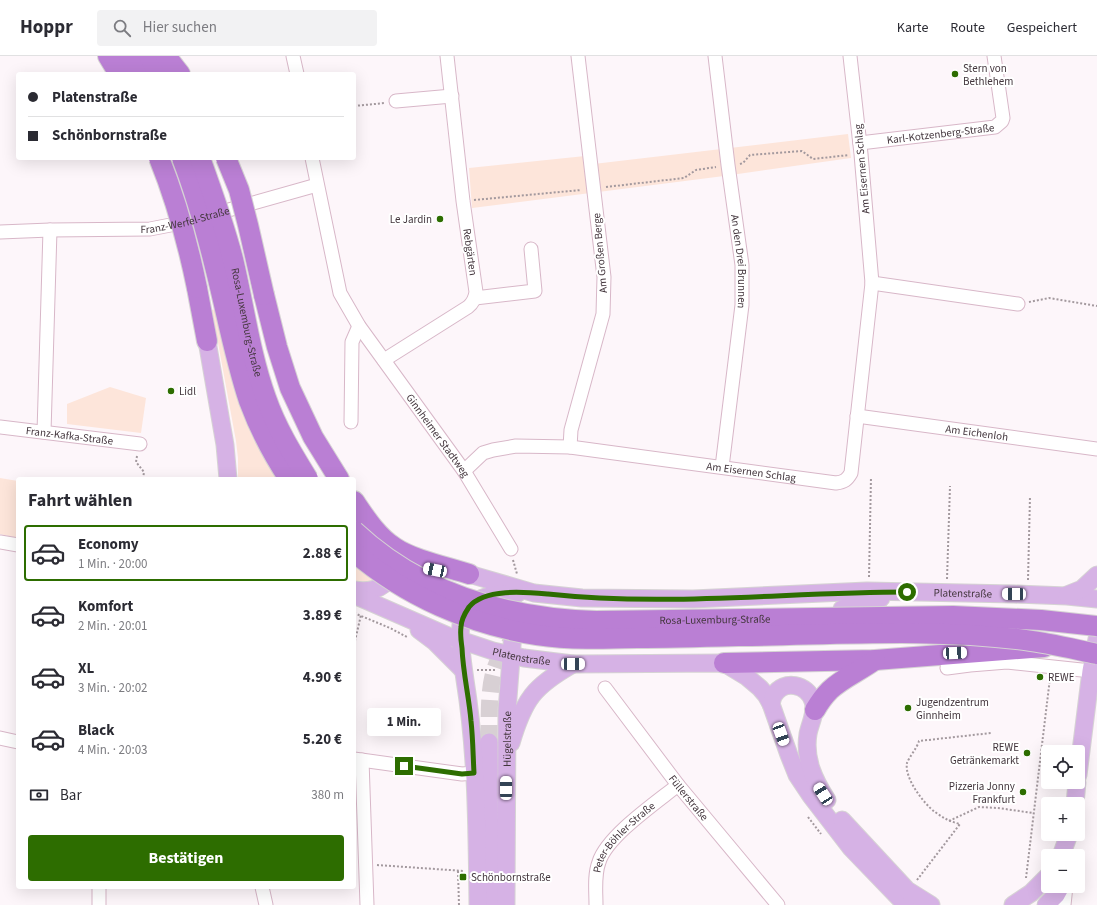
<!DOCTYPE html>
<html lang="de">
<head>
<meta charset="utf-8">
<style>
	:root { --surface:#fff; --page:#f2f2f3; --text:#2b2b33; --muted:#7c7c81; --line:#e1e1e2; --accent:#2d6d00 }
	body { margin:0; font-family:"Source Sans 3",sans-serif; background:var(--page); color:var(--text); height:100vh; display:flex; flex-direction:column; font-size:15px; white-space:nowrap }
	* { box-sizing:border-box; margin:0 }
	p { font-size:13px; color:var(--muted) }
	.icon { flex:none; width:22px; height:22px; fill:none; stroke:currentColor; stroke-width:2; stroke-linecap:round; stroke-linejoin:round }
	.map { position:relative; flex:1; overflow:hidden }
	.side { position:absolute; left:16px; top:421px; width:340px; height:412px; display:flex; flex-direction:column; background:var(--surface); border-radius:4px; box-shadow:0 4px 16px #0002 }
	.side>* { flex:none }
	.top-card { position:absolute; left:16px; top:16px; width:340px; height:88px; border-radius:4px; box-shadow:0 4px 16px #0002; display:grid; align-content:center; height:88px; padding:0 12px; background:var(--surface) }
	.buttons { position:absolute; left:1041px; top:689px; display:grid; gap:8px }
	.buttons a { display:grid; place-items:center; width:44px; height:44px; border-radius:4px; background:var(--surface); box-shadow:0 4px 16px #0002; font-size:20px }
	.end { position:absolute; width:18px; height:18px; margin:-9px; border:5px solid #2d6d00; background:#fff; box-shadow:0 0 0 2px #fff }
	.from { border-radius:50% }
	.bubble { position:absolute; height:28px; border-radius:4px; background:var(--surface); box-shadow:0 4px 16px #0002; font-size:13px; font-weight:700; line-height:28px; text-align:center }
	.car { position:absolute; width:12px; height:24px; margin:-12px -6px; border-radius:5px; box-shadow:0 0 3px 1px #0007; background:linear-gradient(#fff 24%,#345 0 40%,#fff 0 76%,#345 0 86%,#fff 0) }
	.top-card b { display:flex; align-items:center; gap:14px; height:38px; font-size:15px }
	.top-card b+b { border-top:1px solid var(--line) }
	.top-card i { width:10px; height:10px; background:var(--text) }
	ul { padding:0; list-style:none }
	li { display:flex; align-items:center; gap:12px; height:56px; margin:0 8px 6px; padding:0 4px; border:2px solid transparent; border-radius:4px }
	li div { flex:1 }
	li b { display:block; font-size:15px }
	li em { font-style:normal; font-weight:700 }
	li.selected { border-color:var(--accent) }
	li>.icon { width:36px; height:36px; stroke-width:1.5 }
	h2 { padding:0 12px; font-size:18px; line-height:48px }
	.pay { display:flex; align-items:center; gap:10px; height:44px; padding:0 12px; font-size:15px }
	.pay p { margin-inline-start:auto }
	.action { display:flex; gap:8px; margin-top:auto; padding:8px 12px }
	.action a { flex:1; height:46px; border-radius:4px; background:var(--accent); color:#fff; font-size:16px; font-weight:700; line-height:46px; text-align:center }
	header { display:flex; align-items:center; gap:24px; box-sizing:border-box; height:56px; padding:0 20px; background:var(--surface); border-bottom:1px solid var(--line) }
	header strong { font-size:19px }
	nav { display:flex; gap:22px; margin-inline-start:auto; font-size:14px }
	.search { width:280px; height:36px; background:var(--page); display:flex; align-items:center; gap:10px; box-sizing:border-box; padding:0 14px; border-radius:4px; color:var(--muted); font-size:15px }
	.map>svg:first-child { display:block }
</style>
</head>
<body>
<header>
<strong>Hoppr</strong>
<div class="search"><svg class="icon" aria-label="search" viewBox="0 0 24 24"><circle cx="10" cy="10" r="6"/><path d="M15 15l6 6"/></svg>Hier suchen</div>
<nav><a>Karte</a><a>Route</a><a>Gespeichert</a></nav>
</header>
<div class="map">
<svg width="1097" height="849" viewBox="0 0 1097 849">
	<rect width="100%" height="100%" fill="#fdf6fa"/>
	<!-- green -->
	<g fill="#fde5da">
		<path d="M848,78L851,102L724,120L472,152L469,112L585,100V109Z"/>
		<path d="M216,253L278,423H238V402L236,385L212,254Z"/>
		<path d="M110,331L146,342L141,377L67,368V348Z"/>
		<path d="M0,422L18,425V482L0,478Z"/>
		<path d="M354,508L378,526L354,527Z"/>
	</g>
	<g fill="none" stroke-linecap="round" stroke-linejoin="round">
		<!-- major-tunnel -->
		<path stroke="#d8d0d4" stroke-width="17" stroke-dasharray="17 8" stroke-linecap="butt" d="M489,686C490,654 485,609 512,586"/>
		<defs>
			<g id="minor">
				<path d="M293,0L297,18"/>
				<path id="s1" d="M715,0L728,109L742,209V249L722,411"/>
				<path d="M396,45L452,40"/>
				<path id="s2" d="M860,87L995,71L1002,65L1003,62L994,0"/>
				<path id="s3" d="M312,102L340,237L359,270L464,415L511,493"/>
				<path id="s4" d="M0,176L50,174L150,173L186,166L317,129"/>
				<path d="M872,227L1018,248"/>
				<path d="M475,242L535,235L531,193"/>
				<path d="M384,304L468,251C473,247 475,243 476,236L463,145L447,0"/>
				<path id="s5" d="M857,360L1097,393"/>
				<path d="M351,366L352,286L359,270"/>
				<path id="s6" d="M0,371L140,388"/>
				<path d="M44,376L50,174"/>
				<path d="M570,391L571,374L603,258L604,221L578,0"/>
				<path id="s7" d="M464,415L483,397L493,394L516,390L570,391L836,427C844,426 847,424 851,417L872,227L861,98L850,0"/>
				<path d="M0,486L18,489"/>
				<path d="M947,612L970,609L1007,606L1091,615"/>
				<path id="s8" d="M605,632L678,729L778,849"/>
				<path d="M0,682L18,686"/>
				<path d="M354,703L462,718L474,717"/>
				<path d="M362,704L367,849"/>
				<path d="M262,831L266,849"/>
				<path d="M99,849V831"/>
				<path id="s9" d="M596,849C596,835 594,819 599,806C607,780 657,746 678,729"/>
				<path d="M1064,849L1066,830"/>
			</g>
			<g id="major">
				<path d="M207,285L225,389L228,423"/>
				<path id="s10" d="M469,518L534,537L582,542L693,543L867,535L1014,538L1067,540L1097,543"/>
				<path d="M354,534C373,537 389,531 395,512"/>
				<path id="s11" d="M354,539L448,580L493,595L524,602L573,608L724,607L747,621L760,632L766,639L771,648L789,699L797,719L811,740L851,792L906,849"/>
				<path d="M1067,539L1082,533L1097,519"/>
				<path d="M842,553L881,542"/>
				<path d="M419,574L435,586L463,614"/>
				<path d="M771,648C772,645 772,642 774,639C784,623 807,628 813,645C817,656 810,667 808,678C804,703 814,724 827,744"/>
				<path d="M489,686L490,849"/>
				<path d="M511,687C524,643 534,630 573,608"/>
				<path d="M1078,719L1091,615L1097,583"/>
				<path d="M1075,748L1077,726"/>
				<path d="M842,764L907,834L931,849"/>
				<path d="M1061,800L1069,778"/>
				<path d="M478,849C477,774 477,698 465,624C463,610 457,573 463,561C474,539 496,537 518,537"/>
				<path id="s12" d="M506,849L507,655L514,563"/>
				<path d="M1013,849L1031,837L1048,820"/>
				<path d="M1046,849L1056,839L1061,830"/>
			</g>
			<g id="highway">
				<path d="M108,0L119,18"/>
				<path d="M129,0L140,18"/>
				<path d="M149,0L159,18"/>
				<path d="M166,0L180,18"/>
				<path d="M197,232L207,285"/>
				<path d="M264,239L277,291L290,332L313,381L339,423"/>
				<path d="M354,445C365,461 377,480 394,491C413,504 447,511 469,518"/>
				<path d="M724,607L875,604L1044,591"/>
				<path d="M815,654C819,647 824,640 830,634C843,622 860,615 875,604"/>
			</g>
		</defs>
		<!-- minor casing -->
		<use href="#minor" stroke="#d8b7c8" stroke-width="15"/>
		<!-- major casing -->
		<use href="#major" stroke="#d6d3d4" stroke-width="19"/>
		<!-- highway casing -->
		<use href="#highway" stroke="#d6d3d4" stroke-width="22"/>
		<!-- path -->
		<g stroke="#a3999e" stroke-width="2" stroke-dasharray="2 2" stroke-linecap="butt">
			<path d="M354,50L385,47"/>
			<path d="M740,108L743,107L750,99L802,95L813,103L849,99"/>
			<path d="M606,131L684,122L696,114L716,111"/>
			<path d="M474,144L581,134"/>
			<path d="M1029,246L1049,242L1097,250"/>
			<path d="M137,400L136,406L144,416L143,423"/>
			<path d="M513,504L517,518"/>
			<path d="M869,521L871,421"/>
			<path d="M947,523L950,430"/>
			<path d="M1028,524L1030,440"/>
			<path d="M354,557L390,572L407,581"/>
			<path d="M354,589L361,559"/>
			<path d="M477,614H497"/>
			<path d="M1041,692L1066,695"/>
			<path d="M808,761L821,778"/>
			<path d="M949,765L979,751L998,752L1033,757"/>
			<path d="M377,809L464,815"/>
			<path d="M458,815L459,849"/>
			<path d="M1026,822L1050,622"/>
			<path d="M917,824L960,768C951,766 943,762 935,756C924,748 904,722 907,707C908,703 917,692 919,685L991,677"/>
		</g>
		<!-- minor -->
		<use href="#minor" stroke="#fff" stroke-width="13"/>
		<!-- major -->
		<use href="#major" stroke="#d6b2e5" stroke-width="17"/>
		<!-- highway -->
		<use href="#highway" stroke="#ba7fd4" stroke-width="20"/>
		<defs>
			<g id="highway-bridge">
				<path d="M159,102C176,144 188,188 197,232"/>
				<path d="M182,102C195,136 205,171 214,207C226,253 234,300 249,345C259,372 273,399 289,423"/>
				<path id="s13" d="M200,102C212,135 224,169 233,203C244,249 250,298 266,342C276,371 292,397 308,423"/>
				<path d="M226,102L239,134L248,169L264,239"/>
				<path id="s14" d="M354,475C421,538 506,562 596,565L953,560L1041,564L1097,570"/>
				<path d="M354,496C405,540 471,569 537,579C570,584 604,583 637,582C672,582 706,581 741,580C835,579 931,572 1025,584C1049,587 1073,593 1097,598"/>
			</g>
		</defs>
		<!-- highway-bridge casing -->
		<use href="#highway-bridge" stroke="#d6d3d4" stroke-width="22" stroke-linecap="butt"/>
		<!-- highway-bridge -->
		<use href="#highway-bridge" stroke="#ba7fd4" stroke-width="20"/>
	</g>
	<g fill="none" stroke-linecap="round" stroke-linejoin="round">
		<!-- route -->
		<path stroke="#2d6d00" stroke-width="5" d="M404,710L462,718L474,717C473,700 473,683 471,665C469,641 463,617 462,592C461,585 460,578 461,571C461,564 465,557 469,551C484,532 526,536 548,538C667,551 787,536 907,536"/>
	</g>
	<!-- markers -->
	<g fill="#2d6d00" stroke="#fff" stroke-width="1.5">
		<circle cx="955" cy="18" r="4"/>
		<circle cx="440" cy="163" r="4"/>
		<circle cx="171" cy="335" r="4"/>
		<circle cx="1040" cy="621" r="4"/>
		<circle cx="908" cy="652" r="4"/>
		<circle cx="1027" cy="697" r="4"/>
		<circle cx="1023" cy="736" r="4"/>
		<rect x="459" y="817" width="8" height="8" rx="2"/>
	</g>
	<g text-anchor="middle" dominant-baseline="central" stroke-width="4" stroke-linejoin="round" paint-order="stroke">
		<!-- poi labels -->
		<g font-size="11" fill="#43363d" stroke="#fff" text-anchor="start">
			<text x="963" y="12">Stern von<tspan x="963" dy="13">Bethlehem</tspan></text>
			<text x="432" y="163" text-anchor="end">Le Jardin</text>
			<text x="179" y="335">Lidl</text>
			<text x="1048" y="621">REWE</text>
			<text x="916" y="646">Jugendzentrum<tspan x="916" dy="13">Ginnheim</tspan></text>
			<text x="1019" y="691" text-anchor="end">REWE<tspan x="1019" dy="13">Getränkemarkt</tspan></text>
			<text x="1015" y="730" text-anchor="end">Pizzeria Jonny<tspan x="1015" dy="13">Frankfurt</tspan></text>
			<text x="471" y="821">Schönbornstraße</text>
		</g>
		<!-- street labels -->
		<g font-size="11" fill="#43363d" stroke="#fff">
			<text stroke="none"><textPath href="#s2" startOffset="81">Karl-Kotzenberg-Straße</textPath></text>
			<text transform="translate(862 113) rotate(-95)">Am Eisernen Schlag</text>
			<text stroke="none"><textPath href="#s4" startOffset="186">Franz-Werfel-Straße</textPath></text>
			<text transform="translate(470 196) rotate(82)">Rebgärten</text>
			<text transform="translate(600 197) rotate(-95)">Am Großen Berge</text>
			<text stroke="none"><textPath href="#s1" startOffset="207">An den Drei Brunnen</textPath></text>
			<text stroke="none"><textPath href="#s13" startOffset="171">Rosa-Luxemburg-Straße</textPath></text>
			<text stroke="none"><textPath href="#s5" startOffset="121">Am Eichenloh</textPath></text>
			<text stroke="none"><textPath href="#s6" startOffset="70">Franz-Kafka-Straße</textPath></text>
			<text stroke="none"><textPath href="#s3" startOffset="311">Ginnheimer Stadtweg</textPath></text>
			<text stroke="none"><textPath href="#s7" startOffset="297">Am Eisernen Schlag</textPath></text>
			<text stroke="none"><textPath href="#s10" startOffset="497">Platenstraße</textPath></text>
			<text stroke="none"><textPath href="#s14" startOffset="383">Rosa-Luxemburg-Straße</textPath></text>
			<text stroke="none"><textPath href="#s11" startOffset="179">Platenstraße</textPath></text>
			<text stroke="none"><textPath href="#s12" startOffset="166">Hügelstraße</textPath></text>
			<text stroke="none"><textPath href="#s8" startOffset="138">Füllerstraße</textPath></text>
			<text stroke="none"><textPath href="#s9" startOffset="78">Peter-Böhler-Straße</textPath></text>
		</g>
	</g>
</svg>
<div class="buttons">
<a><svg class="icon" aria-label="locate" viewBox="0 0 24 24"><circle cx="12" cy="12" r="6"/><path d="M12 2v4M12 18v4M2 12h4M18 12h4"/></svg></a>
<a>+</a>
<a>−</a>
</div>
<i class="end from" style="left:907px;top:536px"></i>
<i class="end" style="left:404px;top:710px"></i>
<div class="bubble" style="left:367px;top:652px;width:74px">1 Min.</div>
<i class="car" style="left:435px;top:514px;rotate:282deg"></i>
<i class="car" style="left:1014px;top:538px;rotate:271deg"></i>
<i class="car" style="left:955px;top:597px;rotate:87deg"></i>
<i class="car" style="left:573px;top:608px;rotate:90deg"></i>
<i class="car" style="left:781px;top:678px;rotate:160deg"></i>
<i class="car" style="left:506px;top:732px;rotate:0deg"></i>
<i class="car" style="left:823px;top:738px;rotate:327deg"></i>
<div class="top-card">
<b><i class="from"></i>Platenstraße</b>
<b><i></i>Schönbornstraße</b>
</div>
<section class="side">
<h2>Fahrt wählen</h2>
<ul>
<li class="selected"><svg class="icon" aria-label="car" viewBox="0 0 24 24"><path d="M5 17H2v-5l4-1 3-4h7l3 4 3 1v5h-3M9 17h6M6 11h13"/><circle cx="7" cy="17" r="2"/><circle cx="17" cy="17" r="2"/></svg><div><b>Economy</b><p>1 Min. · 20:00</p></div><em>2.88 €</em></li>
<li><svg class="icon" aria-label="car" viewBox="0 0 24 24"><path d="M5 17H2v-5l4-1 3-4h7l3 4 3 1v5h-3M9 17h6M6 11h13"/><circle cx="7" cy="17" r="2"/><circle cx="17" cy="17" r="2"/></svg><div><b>Komfort</b><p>2 Min. · 20:01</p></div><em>3.89 €</em></li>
<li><svg class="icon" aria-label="car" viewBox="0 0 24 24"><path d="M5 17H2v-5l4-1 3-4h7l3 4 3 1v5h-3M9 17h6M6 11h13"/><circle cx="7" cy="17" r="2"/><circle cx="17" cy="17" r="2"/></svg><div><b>XL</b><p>3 Min. · 20:02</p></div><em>4.90 €</em></li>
<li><svg class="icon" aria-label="car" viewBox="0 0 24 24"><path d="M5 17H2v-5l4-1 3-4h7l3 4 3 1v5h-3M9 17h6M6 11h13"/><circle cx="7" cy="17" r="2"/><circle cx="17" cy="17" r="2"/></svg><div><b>Black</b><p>4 Min. · 20:03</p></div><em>5.20 €</em></li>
</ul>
<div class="pay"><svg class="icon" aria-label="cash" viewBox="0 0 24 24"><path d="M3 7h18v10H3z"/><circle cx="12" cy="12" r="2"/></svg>Bar<p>380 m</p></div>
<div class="action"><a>Bestätigen</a></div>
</section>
</div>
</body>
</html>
